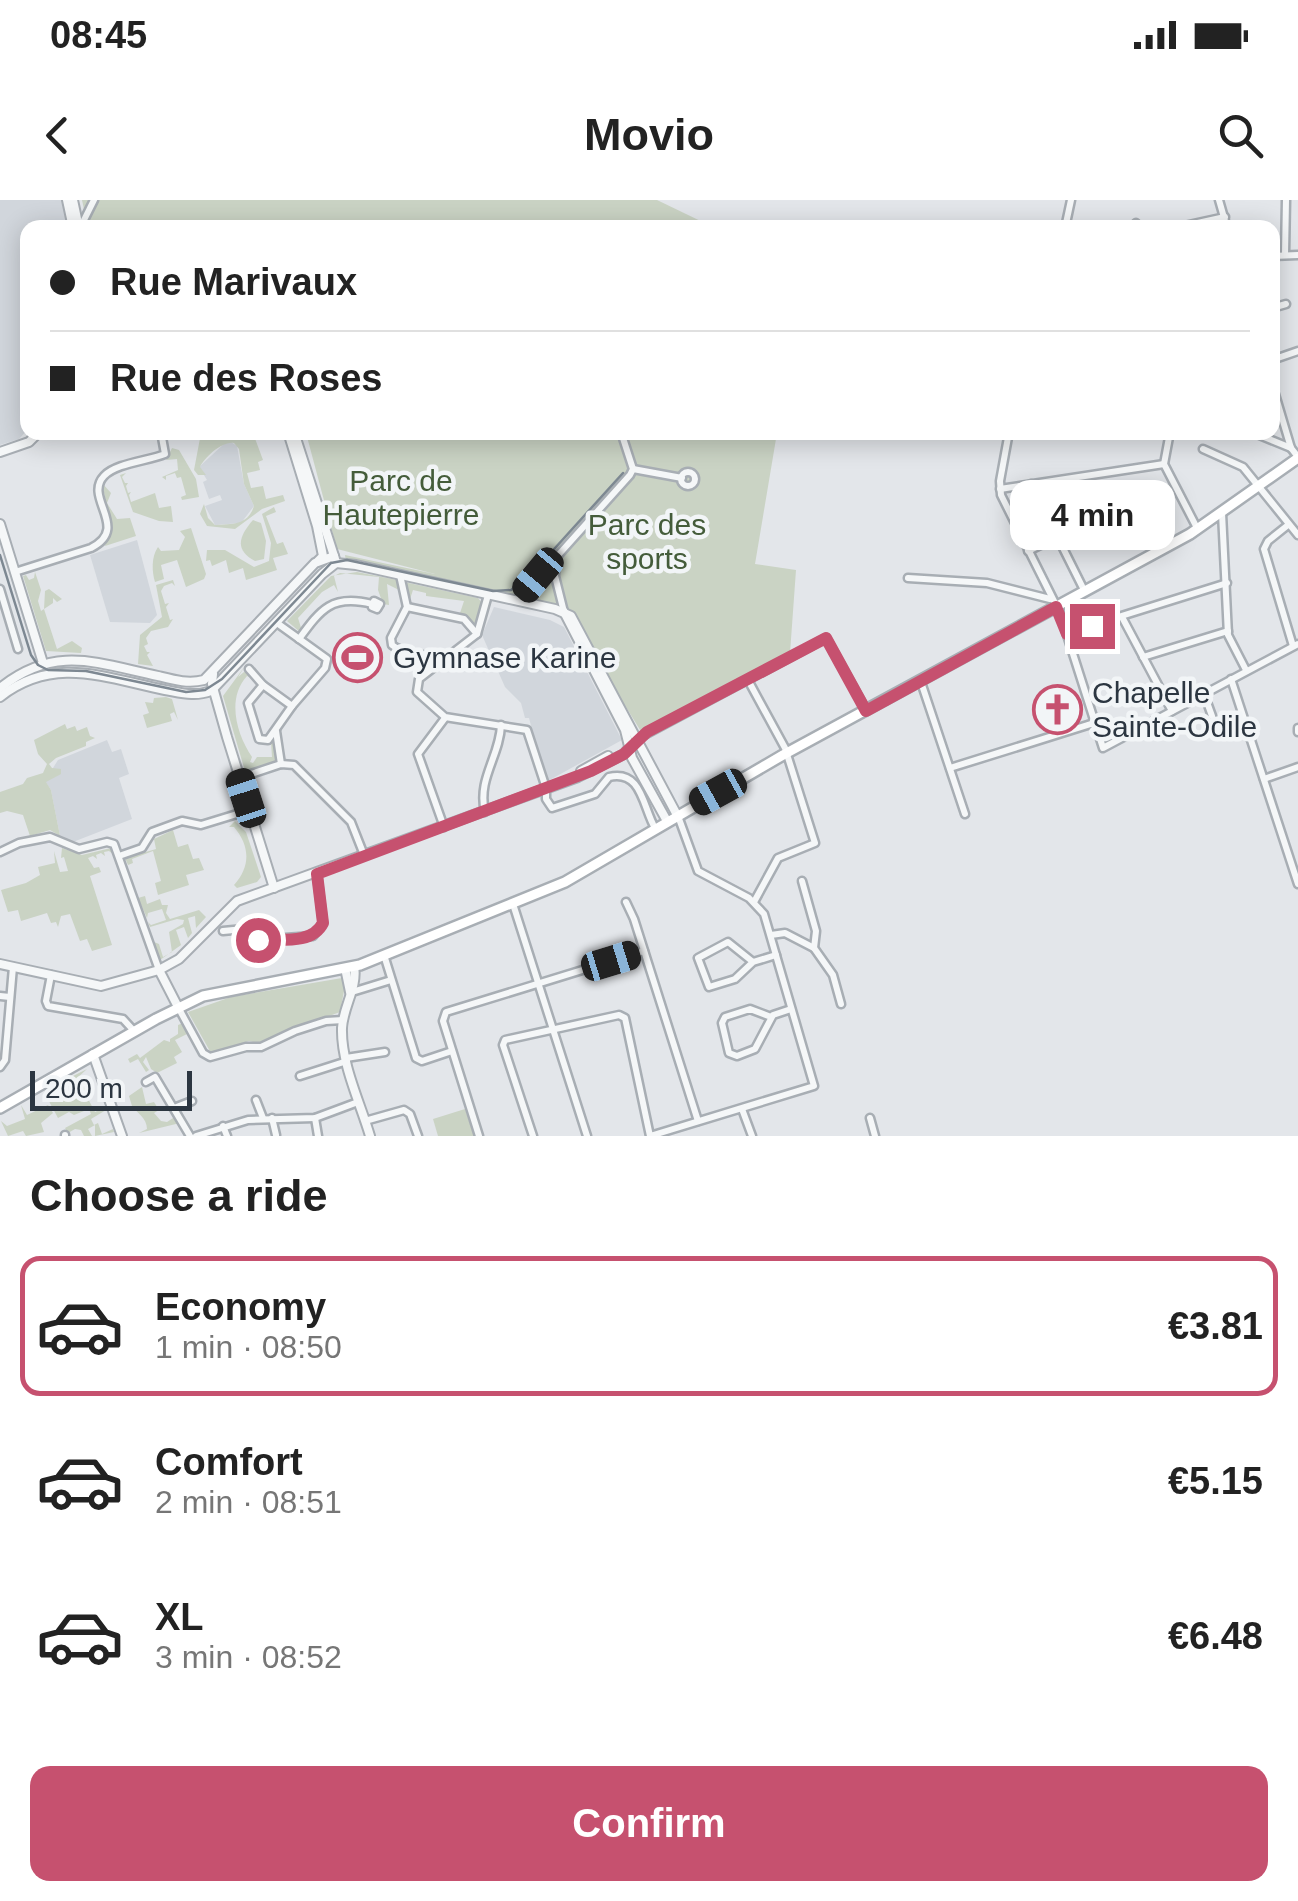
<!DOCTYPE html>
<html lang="en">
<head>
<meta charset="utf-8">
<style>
	:root { --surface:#fff; --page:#f2f2f2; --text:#222; --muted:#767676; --line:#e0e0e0; --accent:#c6516f }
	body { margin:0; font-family:Helvetica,sans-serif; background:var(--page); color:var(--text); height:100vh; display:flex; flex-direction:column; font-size:38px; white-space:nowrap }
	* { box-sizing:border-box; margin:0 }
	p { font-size:32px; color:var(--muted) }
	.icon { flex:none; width:55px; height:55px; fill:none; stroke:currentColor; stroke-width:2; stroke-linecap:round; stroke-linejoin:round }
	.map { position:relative; height:936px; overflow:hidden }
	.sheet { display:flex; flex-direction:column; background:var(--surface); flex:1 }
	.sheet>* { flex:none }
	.top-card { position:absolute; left:20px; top:20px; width:1260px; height:220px; border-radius:20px; box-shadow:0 5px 25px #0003; display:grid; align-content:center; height:220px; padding:0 30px; background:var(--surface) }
	.scale { position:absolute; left:30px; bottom:25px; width:162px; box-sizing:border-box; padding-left:10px; border:5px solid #2c3641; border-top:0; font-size:28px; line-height:35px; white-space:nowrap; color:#2c3641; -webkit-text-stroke:8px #f2f5f7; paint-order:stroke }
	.end { position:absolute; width:45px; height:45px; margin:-22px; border:12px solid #c6516f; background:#fff; box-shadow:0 0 0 5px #fff }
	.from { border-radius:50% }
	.bubble { position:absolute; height:70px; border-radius:20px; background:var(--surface); box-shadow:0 5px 25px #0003; font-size:32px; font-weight:700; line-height:70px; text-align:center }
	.car { position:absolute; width:30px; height:60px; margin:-30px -15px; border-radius:12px; box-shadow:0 0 8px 2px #0007; background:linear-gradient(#222 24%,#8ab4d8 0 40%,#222 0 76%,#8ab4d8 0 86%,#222 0) }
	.top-card b { display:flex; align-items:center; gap:35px; height:95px; font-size:38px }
	.top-card b+b { border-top:2px solid var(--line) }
	.top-card i { width:25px; height:25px; background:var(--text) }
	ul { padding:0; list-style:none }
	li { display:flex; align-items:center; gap:30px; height:140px; margin:0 20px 15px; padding:0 10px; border:5px solid transparent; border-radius:20px }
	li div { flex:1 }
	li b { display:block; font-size:38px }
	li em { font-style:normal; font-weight:700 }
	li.selected { border-color:var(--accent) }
	li>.icon { width:90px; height:90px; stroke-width:1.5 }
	h2 { padding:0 30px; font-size:45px; line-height:120px }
	.button { display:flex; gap:20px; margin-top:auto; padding:20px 30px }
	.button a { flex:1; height:115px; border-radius:20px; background:var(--accent); color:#fff; font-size:40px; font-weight:700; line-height:115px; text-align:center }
	.status { display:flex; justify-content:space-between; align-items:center; height:70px; padding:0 50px; background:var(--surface); direction:ltr }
	.status svg { height:28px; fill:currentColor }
	header { display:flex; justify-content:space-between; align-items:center; height:130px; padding:0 30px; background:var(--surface); font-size:45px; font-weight:700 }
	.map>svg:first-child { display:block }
</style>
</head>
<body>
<div class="status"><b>08:45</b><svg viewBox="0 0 49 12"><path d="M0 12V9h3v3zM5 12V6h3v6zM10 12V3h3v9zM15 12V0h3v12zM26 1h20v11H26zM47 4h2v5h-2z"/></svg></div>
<header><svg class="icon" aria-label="back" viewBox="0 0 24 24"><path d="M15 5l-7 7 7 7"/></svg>Movio<svg class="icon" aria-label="search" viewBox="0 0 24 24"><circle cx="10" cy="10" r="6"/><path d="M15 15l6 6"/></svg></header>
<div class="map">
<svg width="1298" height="936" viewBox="0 0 1298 936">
	<rect width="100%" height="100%" fill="#e3e6ea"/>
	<!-- built -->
	<g fill="#d1d6dc">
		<path d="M0,0H63L70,27L28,28L27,230L19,239L0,245Z"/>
		<path d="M231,242L237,246L244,284L254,306L241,323L215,325L205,306L222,300L220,295L209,299L203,282L207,280L199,267L225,243Z"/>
		<path d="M137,340L157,415L150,423L110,422L90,355Z"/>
		<path d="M494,407L550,420L564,427L622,540L546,582L529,518H525L521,503L505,487L482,435Z"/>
		<path d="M107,540L112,552L121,549L129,574L119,578L132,619L73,642L60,636L51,590L45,581L58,560Z"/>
	</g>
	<!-- green -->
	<g fill="#cad3c4">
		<path d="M82,0H657L713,27L88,28Z"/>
		<path d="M201,233H253L263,260L258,262L260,270L247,273L251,288L263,286L266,299L283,295L285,301L262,309L235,329L207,326L200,314L204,304L208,318L215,325C233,324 248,325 254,306L244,284L239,249L234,243C222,241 205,257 200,267L206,275H198L194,270Z"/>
		<path d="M306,233H777L755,364L796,370L790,453L642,533L566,410L494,391L493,393L346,362L345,355L435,374L337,349Z"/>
		<path d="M172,248L179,250L196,279L199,297L182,300L181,297L186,295L181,277L177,278L175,273L166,276V280L162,277L178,270L177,259L166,260Z"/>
		<path d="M126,273L122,277L125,283H128L126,286L128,293L131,292L129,295L131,302L155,293L159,308L171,306L173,322L159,321L133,312L120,275Z"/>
		<path d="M102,283L111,293L107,303L117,319L130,318L136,336L105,346L110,321Z"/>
		<path d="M274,307L276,312L266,316L277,344L283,342L288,354L273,358L277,370L246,380L243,368L229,373L226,360L212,366L210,360L206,361L207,350H225L254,367L269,361L271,343L262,314Z"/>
		<path d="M253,320L261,323L266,341L264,359L255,361C234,350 239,336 253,320Z"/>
		<path d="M191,328L206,374L204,379L186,387L177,360L161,365L164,379L155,382C152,372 151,357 158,347L161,351L179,350L185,337L180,331Z"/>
		<path d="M35,372L41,390L38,401L41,411L44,409L45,391L49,389L62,399L57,402L53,398V403L44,409L57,449L72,441L82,448L81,453L46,451L23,376L26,375L29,380L34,378Z"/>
		<path d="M357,372L397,380L401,391L387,384L389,405L383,404L378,390L379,377L340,373L334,376L338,392L334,385L322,392L298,418L302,431L300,432L287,421L331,376Z"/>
		<path d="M173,380L175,386L172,383L164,386L161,391L165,404L169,403L166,407L170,420L173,419L168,427L151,431L146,438L148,444L144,446L147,452H150L147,455L153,466L138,464L140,435L162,417L156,385Z"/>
		<path d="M404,382L478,398L482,403L475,430L459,416L464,401L426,396V393L413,390L410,399Z"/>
		<path d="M245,466L238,477L244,472L251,473L254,479L247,476C226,499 237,535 252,557L250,562L253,563L257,557H272L271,542L276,541L279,557L276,562L245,571L223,496Z"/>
		<path d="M166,497L172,499L178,520L174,512L170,514L172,521L147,528L143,515L149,513L145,502L153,503L154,498Z"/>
		<path d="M65,524L67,529L75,526L77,531L87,527L90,536L95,538L86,542V546L56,558L49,564L52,568L61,569V574L46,582L51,590L60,636L50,630L30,636L23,615L7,611L0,613V592L23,584L27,578L43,573L47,564L38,554L34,540Z"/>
		<path d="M235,621L246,632L261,677L257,682L237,688L234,685C251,666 250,646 234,627H229Z"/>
		<path d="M173,630L178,647L188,644L193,659L199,658L204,670L186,675L189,685L158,695L155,683L161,681L153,651L132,659L133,663L128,665L125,658L156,649L154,639Z"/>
		<path d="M62,648L82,655L111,648L113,654L109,651L104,652L105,656L101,653L96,655L97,659L93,656L88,658L94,668L99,667L101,672L90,676L112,745L92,751L87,739L80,741L70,714L61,716L58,727L56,722L51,723L47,713L21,721L18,710L8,712L1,690L26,683L40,675L38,667L55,663L54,651L60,672L68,671L64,657L61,658Z"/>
		<path d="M145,696L147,704L160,699L162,705H168L166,713L170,719L199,710L206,717L196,728L195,716L188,718L192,733L188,738L184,727L176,730L181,745L160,760L154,742L159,744L163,757L172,752L169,732L183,724L184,720L177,719L150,727L148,722L151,725L166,720L162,709L148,713L147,718L138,698Z"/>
		<path d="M342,778L345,786L340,812L257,843L249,841L211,853L188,812L231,797Z"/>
		<path d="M183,823L189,833L175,840L182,852L174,857L177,863L157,873L151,869L146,857L143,862L149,870L146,872L138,859L130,863L128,859L137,854L140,858L164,840L170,842V839L178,834V825Z"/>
		<path d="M87,869L75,880L78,885L84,882L86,895L95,912L105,907L106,910L91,919L94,925L98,923L102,934L113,929L114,932L95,936V925L88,929L92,936H84L81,930L75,929L68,933L65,928L91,914L89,909L74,915L69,912L58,918L44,892L53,887L62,899L72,893L65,880Z"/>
		<path d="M142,887L146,904L154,902L159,910L154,913L161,921L167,922L176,916L180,923L139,933L147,929C147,918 137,913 132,906L129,896Z"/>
		<path d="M21,905L27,915L48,905L53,913L41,923L44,932L26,936L23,931L8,936L1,921L7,926L25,919Z"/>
		<path d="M465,909L474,936H438L433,919Z"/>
	</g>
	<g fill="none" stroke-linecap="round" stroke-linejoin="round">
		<defs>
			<g id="minor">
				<path d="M1219,0L1227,28"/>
				<path d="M81,26L94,0"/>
				<path d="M1184,26L1225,17"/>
				<path d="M1065,28L1071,0"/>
				<path d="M1134,28L1136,23"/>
				<path d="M1285,54L1286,0"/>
				<path d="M1272,56L1298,55"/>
				<path d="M1272,108L1286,104"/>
				<path d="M1272,160L1298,151"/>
				<path d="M1272,184L1291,248L1298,257"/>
				<path d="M1009,232L1000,281L1001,295L1060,413L1103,548L1298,444"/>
				<path d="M1170,232L1164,264L1197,328"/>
				<path d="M1252,232L1291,248"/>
				<path d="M1203,249L1243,267L1298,335"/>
				<path d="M633,269L682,278"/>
				<circle cx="688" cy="279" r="7"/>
				<path d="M1031,284L1085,392"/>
				<path d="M1000,289L1164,264"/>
				<path d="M1222,313L1228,435L1246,470"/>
				<path d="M1288,325L1268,341L1264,349L1293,446"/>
				<path d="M1028,351L1057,337"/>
				<path d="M556,360L555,376L564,412"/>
				<path d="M15,372L91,348C131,328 83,298 104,276C116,263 148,261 165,254L161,232"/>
				<path d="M400,375L407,407L391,438L392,445C405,456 425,450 438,464"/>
				<path d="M908,378L987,383L1050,399"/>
				<path d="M0,389L18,449"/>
				<path d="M488,395L477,434L419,479L417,492L445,517L527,530L546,588V599L552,608L595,594L609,577C642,569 643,608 655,628"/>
				<path d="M518,400L630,275L633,269L621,232"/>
				<path d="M374,401L380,404L377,409L372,407Z"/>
				<path d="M407,407L464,419L477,434"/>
				<path d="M1122,417L1172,511"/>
				<path d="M1067,433L1227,383"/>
				<path d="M299,439C321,409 332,394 372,404"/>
				<path d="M1143,457L1228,431"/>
				<path d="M249,469L263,485L292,506L325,468L327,459L277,423"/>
				<path d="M1231,479L1298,684"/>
				<path d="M748,480L785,548L815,643L778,658L754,702"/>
				<path d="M921,482L965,614"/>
				<path d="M263,485L248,503L259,539L268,540L292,506"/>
				<path d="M1204,494L1212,516"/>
				<path d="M1298,528V532"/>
				<path d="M276,531L281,564"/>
				<path d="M637,539L826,438L866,510"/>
				<path d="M950,568L1094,523"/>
				<path d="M239,578L281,564L294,565L351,622L364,655"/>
				<path d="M1264,579L1298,567"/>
				<path d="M485,612C477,579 500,556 501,525"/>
				<path d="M444,627L418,554L445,518"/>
				<path d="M0,652L19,643L50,637L79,649L107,642L114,644L159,770"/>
				<path d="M119,656L142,648L152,632L182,621L201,625L250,610"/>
				<path d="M802,681L816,731L814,748L833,775L841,804"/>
				<path d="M626,702L634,719L698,921"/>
				<path d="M513,704L587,936"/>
				<path d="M223,731L244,729L257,740L313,736L323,723L317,674"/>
				<path d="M771,735L785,733L814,748"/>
				<path d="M384,755L416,858L422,861L452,851"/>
				<path d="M753,762L735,779L709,787L698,758L728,742L753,762L776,755"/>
				<path d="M51,775L46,801L48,806L123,819L134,831"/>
				<path d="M352,792L391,780"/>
				<path d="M0,796L10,797"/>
				<path d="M178,807L203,853L210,857L246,847H261L295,831L326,821L343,820"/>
				<path d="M771,817L750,809L725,817L722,823L729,853L737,856L755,849L773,815L791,809"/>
				<path d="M346,858L385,852"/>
				<path d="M0,867L5,860L13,767"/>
				<path d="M300,876L347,861"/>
				<path d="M146,882L155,877L190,936"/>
				<path d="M256,900L263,918"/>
				<path d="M174,908L192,901"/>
				<path d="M742,909L752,936"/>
				<path d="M272,918L276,935"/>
				<path d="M315,918L318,936"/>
				<path d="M870,918L875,936"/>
				<path d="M365,921L404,910L410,914L418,936"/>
				<path d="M223,926L227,936"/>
				<path d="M65,935V936"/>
				<path d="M196,936L248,920L315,918L358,902"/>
				<path d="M479,936L443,821L446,812L644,751"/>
				<path d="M533,936L503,845L505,840L619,815L625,818L650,936L814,886L764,714L749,698L698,671L678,616"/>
			</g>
			<g id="tertiary">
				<path d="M67,0L73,28"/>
				<path d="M73,0L79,28"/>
				<path d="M288,232L317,326L323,356L318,361"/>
				<path d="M294,232L335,359"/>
				<path d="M0,252L29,242L39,232"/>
				<path d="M0,324L43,463"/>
				<path d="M564,412L625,530L632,558L667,621"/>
				<path d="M213,474L212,484L227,537L274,688"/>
				<path d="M0,488C55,444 96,463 158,476C174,480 188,484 204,480L315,363L334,356"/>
				<path d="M0,497C54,455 105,478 165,490C182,493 195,497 211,491L322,374L336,363L356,365L555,409L571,416L677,615"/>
				<path d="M581,571L608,556"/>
				<path d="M0,764L101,786L159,770L179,759L237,701L578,577L624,554L637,539"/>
				<path d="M354,766C358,787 343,807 342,828C341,864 360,902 370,936"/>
				<path d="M345,768L350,792"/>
				<path d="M159,770L178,807"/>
				<path d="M93,854L122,936"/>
			</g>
			<path id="secondary" d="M0,908L156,819L203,796L360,765L565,682L783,555L1190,334L1298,258"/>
		</defs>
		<!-- minor casing -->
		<use href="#minor" stroke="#a8aeb4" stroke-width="11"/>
		<!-- tertiary casing -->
		<use href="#tertiary" stroke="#a8aeb4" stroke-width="12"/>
		<!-- secondary casing -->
		<use href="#secondary" stroke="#a8aeb4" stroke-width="14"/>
		<!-- minor -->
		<use href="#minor" stroke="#f5f7f8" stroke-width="6"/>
		<!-- tertiary -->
		<use href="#tertiary" stroke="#f5f7f8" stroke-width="8"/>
		<!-- secondary -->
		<use href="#secondary" stroke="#fff" stroke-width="9"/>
		<!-- tram -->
		<path stroke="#7d8892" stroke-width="2.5" d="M0,355L31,455L38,465L48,470L86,471L186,492L205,490L222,479L331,363L347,360L493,391L511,390L527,379L623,273"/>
	</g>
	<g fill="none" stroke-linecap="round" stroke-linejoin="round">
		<!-- route -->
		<path stroke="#c6516f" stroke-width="12" d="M258,740C280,739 312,745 323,723L317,674L591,571L624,554L647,532L826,438L866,511L1056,407L1067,434L1092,426"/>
	</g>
	<!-- icons -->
	<defs>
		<symbol id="stadium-ring" viewBox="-11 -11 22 22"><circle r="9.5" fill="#f2f5f7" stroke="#c6516f" stroke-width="1.5"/><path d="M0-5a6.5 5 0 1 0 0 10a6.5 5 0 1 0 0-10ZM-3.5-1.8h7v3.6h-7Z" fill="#c6516f"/></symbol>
		<symbol id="church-ring" viewBox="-11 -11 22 22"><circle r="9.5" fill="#f2f5f7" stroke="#c6516f" stroke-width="1.5"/><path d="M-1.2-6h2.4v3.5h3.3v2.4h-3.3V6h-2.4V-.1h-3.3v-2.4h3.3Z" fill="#c6516f"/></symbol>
	</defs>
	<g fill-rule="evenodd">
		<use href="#stadium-ring" x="330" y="430" width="55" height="55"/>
		<use href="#church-ring" x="1030" y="482" width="55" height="55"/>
	</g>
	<g text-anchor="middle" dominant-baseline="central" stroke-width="9" stroke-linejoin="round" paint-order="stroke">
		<!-- park labels -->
		<g font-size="30" fill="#445c3a" stroke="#f2f5f7">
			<text x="401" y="280">Parc de<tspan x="401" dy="34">Hautepierre</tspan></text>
			<text x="647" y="324">Parc des<tspan x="647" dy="34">sports</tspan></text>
		</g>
		<!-- poi labels -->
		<g font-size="30" fill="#2c3641" stroke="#f2f5f7" text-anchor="start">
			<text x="393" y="457">Gymnase Karine</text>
			<text x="1092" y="492">Chapelle<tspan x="1092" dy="34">Sainte-Odile</tspan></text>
		</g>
	</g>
</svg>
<div class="scale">200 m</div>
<i class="end from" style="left:258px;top:740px"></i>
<i class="end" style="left:1092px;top:426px"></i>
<div class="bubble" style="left:1010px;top:280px;width:165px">4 min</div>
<i class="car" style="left:538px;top:375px;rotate:220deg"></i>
<i class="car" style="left:718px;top:592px;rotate:241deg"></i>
<i class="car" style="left:246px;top:598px;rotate:342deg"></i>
<i class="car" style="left:611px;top:761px;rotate:73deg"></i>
<div class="top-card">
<b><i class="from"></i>Rue Marivaux</b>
<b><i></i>Rue des Roses</b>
</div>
</div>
<section class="sheet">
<h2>Choose a ride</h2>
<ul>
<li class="selected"><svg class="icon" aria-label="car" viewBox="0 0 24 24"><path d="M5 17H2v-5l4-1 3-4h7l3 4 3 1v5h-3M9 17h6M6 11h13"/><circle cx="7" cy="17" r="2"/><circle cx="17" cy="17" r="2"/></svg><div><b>Economy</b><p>1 min · 08:50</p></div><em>€3.81</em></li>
<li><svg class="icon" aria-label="car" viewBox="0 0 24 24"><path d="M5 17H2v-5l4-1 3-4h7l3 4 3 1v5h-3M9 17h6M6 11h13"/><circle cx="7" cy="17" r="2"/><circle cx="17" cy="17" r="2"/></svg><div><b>Comfort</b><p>2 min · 08:51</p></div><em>€5.15</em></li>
<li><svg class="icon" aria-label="car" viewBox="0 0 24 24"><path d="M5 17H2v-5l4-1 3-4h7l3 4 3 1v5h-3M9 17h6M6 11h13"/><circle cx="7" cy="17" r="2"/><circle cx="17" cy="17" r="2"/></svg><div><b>XL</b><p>3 min · 08:52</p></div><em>€6.48</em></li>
</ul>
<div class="button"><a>Confirm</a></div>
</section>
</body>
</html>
